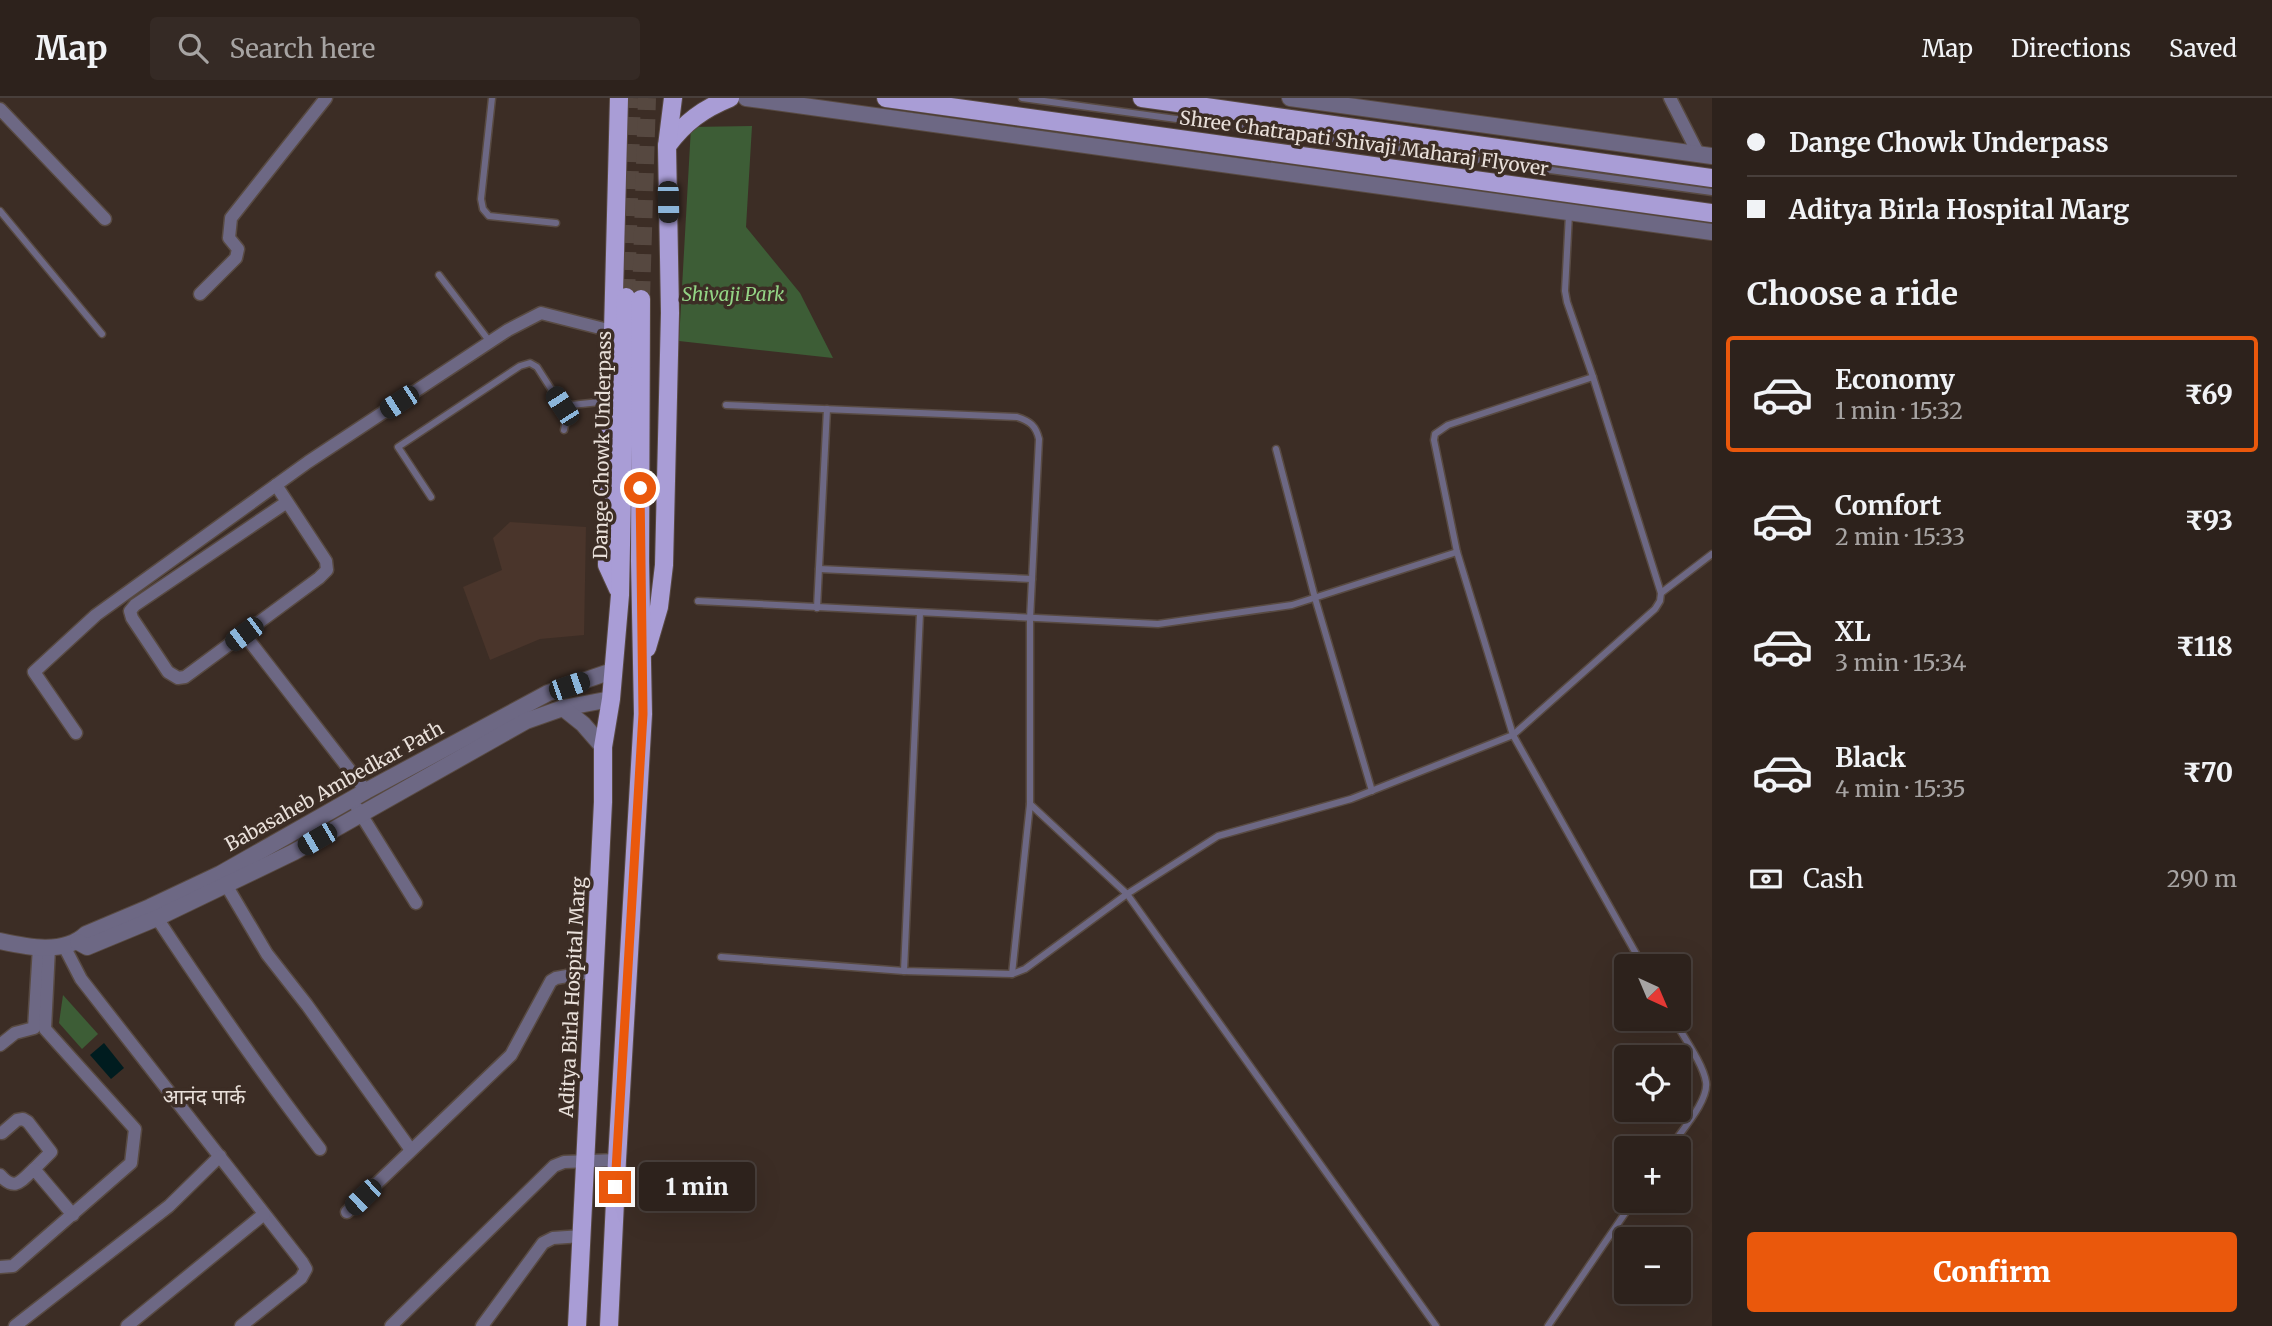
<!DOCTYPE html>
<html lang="en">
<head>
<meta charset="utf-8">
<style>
	:root { --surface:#2d221c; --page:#352a25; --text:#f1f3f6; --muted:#a7a4a3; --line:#483f3b; --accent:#ea580c }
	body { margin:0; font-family:Merriweather,"Noto Sans Devanagari",serif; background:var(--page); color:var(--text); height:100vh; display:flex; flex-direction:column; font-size:26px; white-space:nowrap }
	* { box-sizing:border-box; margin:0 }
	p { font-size:23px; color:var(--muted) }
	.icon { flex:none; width:38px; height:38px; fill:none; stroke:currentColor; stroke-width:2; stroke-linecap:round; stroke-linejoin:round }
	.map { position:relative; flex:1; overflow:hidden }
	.panel { display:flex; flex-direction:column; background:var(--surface); width:560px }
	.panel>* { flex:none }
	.top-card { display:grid; align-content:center; height:154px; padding:0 35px; background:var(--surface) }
	.needle { width:46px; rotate:136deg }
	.buttons { position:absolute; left:1614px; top:856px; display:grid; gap:14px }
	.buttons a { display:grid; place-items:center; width:77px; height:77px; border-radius:7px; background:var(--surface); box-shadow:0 7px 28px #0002,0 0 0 2px var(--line); font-size:35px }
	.end { position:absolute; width:32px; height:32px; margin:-16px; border:9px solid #ea580c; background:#fff; box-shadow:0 0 0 4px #fff }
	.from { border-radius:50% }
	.bubble { position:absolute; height:49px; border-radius:7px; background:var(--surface); box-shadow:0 7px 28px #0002,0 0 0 2px var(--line); font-size:23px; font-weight:800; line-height:49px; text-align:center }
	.car { position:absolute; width:21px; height:42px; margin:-21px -10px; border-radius:9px; box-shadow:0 0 5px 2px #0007; background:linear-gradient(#222 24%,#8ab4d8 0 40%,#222 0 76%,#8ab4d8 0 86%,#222 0) }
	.top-card b { display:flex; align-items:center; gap:24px; height:66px; font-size:26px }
	.top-card b+b { border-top:2px solid var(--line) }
	.top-card i { width:18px; height:18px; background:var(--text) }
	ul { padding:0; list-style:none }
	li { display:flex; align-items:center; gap:21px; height:116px; margin:0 14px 10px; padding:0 21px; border:4px solid transparent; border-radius:7px }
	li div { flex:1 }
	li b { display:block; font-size:26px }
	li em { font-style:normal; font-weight:800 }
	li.on { border-color:var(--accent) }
	li>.icon { width:63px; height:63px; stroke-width:1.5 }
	h2 { padding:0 35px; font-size:32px; line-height:84px }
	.pay { display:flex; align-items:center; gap:18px; height:77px; padding:0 35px; font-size:26px }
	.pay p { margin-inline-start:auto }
	.button { display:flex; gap:14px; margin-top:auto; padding:14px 35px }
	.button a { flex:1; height:80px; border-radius:7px; background:var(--accent); color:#fff; font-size:28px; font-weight:800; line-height:80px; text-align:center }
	header { display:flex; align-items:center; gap:42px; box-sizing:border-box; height:98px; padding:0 35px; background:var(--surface); border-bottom:2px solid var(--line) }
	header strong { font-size:33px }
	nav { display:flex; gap:38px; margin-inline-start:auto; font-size:24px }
	.search { width:490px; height:63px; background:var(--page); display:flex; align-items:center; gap:18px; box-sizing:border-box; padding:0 24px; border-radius:7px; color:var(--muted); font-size:26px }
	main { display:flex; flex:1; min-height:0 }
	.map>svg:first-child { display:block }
</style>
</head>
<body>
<header>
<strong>Map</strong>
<div class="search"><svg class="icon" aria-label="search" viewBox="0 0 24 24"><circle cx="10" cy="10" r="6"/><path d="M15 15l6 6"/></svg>Search here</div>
<nav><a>Map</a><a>Directions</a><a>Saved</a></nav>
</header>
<main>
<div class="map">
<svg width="1712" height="1228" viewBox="0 0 1712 1228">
	<rect width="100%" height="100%" fill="#3c2d25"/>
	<!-- built -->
	<path fill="#4a352b" d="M510,424L586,429L584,537L540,541L490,562L463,489L502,472L493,440Z"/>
	<!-- green -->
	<g fill="#3d5d36">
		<path d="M752,28L746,129L800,195L833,260L679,243L691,29Z"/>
		<path d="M63,897L98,936L82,951L59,925Z"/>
	</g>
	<!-- water -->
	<path fill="#001c1f" d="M104,945L124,970L111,981L90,957Z"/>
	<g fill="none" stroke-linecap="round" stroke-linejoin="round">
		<!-- primary-tunnel -->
		<g stroke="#564840" stroke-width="18" stroke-dasharray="18 9" stroke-linecap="butt">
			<path d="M626,199L632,0"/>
			<path d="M641,201L647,0"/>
		</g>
		<defs>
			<g id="service">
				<path d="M492,0L481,101L483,111L489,118L556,125"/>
				<path d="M1022,0L1712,94"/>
				<path d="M0,113L102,236"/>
				<path d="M1569,116L1565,193L1567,204L1593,279L1661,495L1660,503L1655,511L1513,637L1643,868"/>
				<path d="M439,177L490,244"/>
				<path d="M726,307L1017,319C1030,323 1036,328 1039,341L1030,521V706L1127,796L1436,1228"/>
				<path d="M562,308L567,317L564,332"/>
				<path d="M1276,351L1315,500L1372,693"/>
				<path d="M431,399L398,349L520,268L530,265L537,269L562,308L609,303"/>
				<path d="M1457,454L1434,342L1435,336L1448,327L1593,279"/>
				<path d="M819,471L1032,481"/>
				<path d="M1661,495L1712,456"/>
				<path d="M698,503L1158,526L1292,507L1457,454L1513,637L1351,701L1218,738L1127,796L1025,871L1012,876L904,873L721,859"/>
				<path d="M817,510L827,311"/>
				<path d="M904,873L920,515"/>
				<path d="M1012,876L1030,706"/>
				<path d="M1670,1050C1680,1034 1709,1003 1706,984C1703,965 1682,937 1673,920"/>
				<path d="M1548,1228L1634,1102"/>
			</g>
			<g id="minor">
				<path d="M1670,0L1699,57"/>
				<path d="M0,11L105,121"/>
				<path d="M200,196L236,160L238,151L229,140L231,120L326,0"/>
				<path d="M276,387L326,463L327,472L319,480L185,579L178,580L168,574L132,520L130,513L135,507L287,404"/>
				<path d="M244,536L366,693"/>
				<path d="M76,635L34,574L96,517L308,364L508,232L541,215L612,233"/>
				<path d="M357,710L416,805"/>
				<path d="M222,780L267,856L307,907L411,1052"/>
				<path d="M153,814C207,896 261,974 320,1051"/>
				<path d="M64,848L81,881L302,1164L306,1171L301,1180L241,1228"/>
				<path d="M0,947L15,935L34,930L39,849"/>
				<path d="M2,1035L17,1022L23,1021L28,1024L51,1054L34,1071"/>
				<path d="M0,1077C15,1094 21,1083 34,1071L73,1117"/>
				<path d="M347,1114L511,957L551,883L556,880L595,873"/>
				<path d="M0,1169L13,1168L131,1065L135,1031L45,931L49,850"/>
				<path d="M15,1228L169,1108L220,1058"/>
				<path d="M127,1228L264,1116"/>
				<path d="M391,1228L554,1068L564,1064L617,1062"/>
				<path d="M482,1228L543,1145L553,1140L582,1138"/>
			</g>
			<g id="tertiary">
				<path d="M746,0L1712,134"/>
				<path d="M1290,0L1712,58"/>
				<path d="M563,610L611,601"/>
				<path d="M0,843C27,849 64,857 86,836L150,809L220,776L366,693L548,595L612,573"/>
				<path d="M78,844L87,849L157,820L294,754L526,623L563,610L583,626L603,649"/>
			</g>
			<g id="primary">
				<path d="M886,0L1712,115"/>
				<path d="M1142,0L1712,80"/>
				<path d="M667,48C685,24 703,11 730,0"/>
				<path d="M618,491L607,467L619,0"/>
				<path d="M647,550L659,509L664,467L670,215L667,48L673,0"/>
				<path d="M577,1228L603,704V649L611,601L620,497L626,199"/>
				<path d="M609,1228L617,1062L643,616L640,463L641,201"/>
			</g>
		</defs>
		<!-- service casing -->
		<use href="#service" stroke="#584a42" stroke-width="9"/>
		<!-- minor casing -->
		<use href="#minor" stroke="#584a42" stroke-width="15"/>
		<!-- tertiary casing -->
		<use href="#tertiary" stroke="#584a42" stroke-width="18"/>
		<!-- primary casing -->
		<use href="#primary" stroke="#584a42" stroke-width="20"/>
		<!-- service -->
		<use href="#service" stroke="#6d6884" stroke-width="6"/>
		<!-- minor -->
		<use href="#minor" stroke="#6d6884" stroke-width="12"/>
		<!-- tertiary -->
		<use href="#tertiary" stroke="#6d6884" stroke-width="16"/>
		<!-- primary -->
		<use href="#primary" stroke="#a99dd6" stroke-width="18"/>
	</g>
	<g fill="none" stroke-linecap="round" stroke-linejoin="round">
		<!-- route -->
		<path stroke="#ea580c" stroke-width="9" d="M615,1089L643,616L640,390"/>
	</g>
	<g text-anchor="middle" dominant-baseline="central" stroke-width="7" stroke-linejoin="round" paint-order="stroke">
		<!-- street labels -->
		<g font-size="19" fill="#e9e0da" stroke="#3c2d25">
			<text transform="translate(1364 45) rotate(8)">Shree Chatrapati Shivaji Maharaj Flyover</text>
			<text transform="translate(602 347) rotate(-89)">Dange Chowk Underpass</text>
			<text transform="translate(334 688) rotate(-29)">Babasaheb Ambedkar Path</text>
			<text transform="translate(572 899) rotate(-87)">Aditya Birla Hospital Marg</text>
		</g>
		<!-- park labels -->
		<g font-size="19" font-style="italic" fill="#93d485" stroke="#3c2d25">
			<text x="733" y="196">Shivaji Park</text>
		</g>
		<!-- neighbourhood labels -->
		<g font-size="21" fill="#e9e0da" stroke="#3c2d25">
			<text x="204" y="998">आनंद पार्क</text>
		</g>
	</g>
</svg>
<div class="buttons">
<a><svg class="needle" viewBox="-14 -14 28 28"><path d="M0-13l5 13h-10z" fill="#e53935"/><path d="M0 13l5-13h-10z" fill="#a7a4a3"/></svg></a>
<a><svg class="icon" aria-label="locate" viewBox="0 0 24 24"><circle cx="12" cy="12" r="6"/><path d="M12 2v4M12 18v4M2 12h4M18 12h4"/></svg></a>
<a>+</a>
<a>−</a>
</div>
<i class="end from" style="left:640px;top:390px"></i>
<i class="end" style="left:615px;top:1089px"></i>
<div class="bubble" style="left:639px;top:1064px;width:116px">1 min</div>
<i class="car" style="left:668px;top:104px;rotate:179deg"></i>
<i class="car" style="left:399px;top:304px;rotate:237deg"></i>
<i class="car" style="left:562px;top:308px;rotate:327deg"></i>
<i class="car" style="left:244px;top:536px;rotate:233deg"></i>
<i class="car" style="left:569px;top:588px;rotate:71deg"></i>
<i class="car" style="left:317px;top:741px;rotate:240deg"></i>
<i class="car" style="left:363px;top:1099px;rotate:226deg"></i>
</div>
<section class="panel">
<div class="top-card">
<b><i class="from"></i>Dange Chowk Underpass</b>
<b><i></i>Aditya Birla Hospital Marg</b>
</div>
<h2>Choose a ride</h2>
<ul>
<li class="on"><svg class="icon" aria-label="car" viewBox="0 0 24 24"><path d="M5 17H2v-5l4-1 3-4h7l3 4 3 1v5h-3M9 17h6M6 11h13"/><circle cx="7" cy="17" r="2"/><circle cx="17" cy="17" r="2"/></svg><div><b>Economy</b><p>1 min · 15:32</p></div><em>₹69</em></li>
<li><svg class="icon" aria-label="car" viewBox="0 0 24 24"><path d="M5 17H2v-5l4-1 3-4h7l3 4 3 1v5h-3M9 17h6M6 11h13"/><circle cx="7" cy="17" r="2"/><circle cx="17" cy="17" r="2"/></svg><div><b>Comfort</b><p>2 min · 15:33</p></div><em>₹93</em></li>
<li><svg class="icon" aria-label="car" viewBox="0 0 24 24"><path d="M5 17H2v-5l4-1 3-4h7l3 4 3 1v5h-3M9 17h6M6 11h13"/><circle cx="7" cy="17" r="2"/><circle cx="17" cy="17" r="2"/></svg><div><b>XL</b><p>3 min · 15:34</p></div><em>₹118</em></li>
<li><svg class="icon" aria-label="car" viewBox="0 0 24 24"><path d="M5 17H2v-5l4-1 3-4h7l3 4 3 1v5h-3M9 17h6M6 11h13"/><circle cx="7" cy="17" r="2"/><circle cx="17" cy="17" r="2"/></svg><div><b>Black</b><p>4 min · 15:35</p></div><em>₹70</em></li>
</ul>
<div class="pay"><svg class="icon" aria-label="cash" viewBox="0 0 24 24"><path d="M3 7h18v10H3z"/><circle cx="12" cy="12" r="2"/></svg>Cash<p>290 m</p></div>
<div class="button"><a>Confirm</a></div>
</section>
</main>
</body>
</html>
